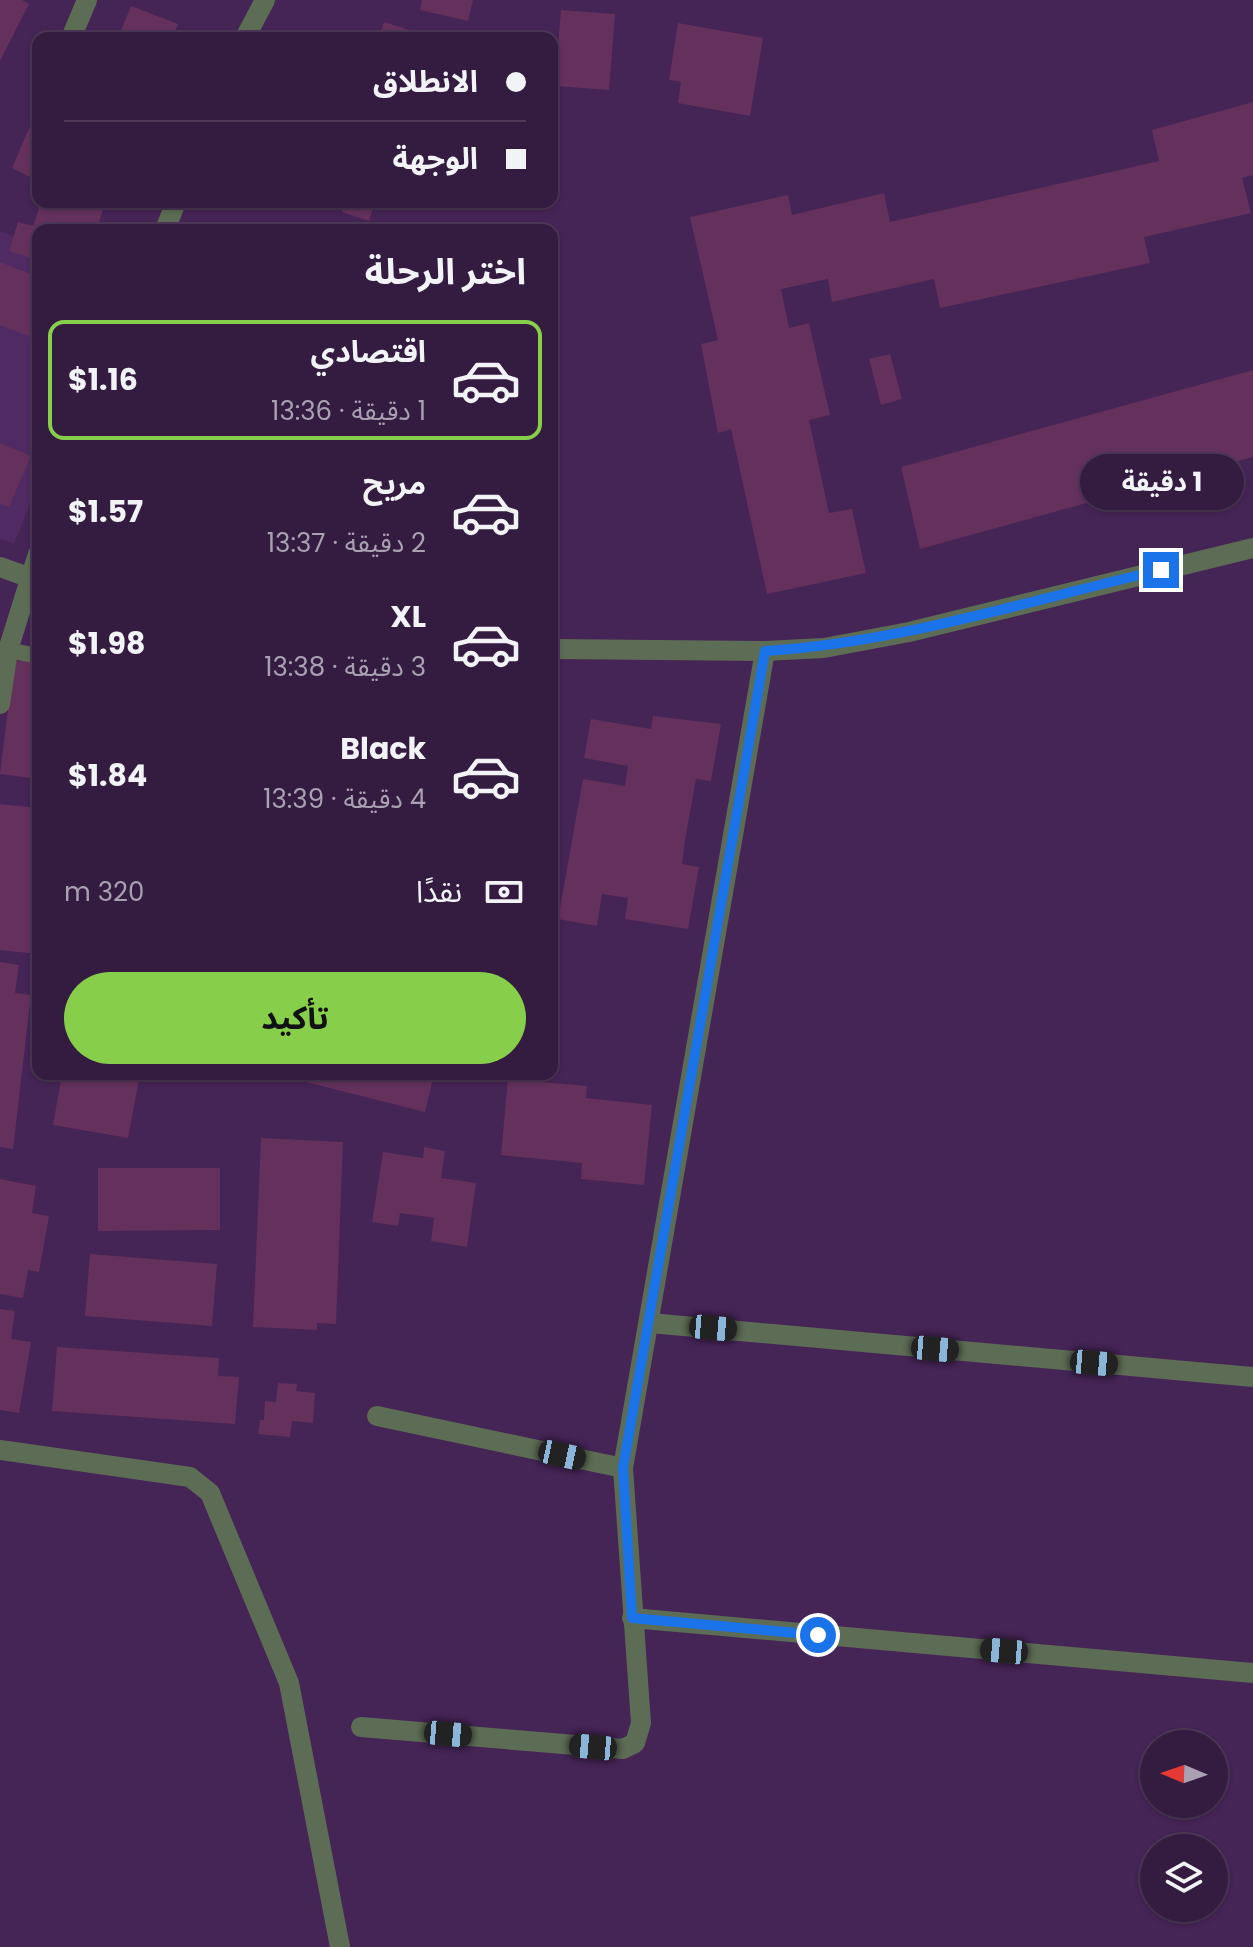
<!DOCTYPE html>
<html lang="ar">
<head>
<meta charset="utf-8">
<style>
	:root { --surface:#341b40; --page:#3c2447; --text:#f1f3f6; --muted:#a9a1b1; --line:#4e3959; --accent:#87cf4b }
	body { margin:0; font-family:Poppins,"Noto Sans Arabic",sans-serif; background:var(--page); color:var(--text); direction:rtl; height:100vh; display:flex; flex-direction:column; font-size:30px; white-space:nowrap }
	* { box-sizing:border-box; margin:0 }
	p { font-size:26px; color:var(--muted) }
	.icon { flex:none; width:44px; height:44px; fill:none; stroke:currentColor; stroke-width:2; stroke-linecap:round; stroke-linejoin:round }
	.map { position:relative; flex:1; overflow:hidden; direction:ltr }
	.side { position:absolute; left:32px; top:224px; width:526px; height:856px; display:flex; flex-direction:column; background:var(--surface); border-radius:16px; box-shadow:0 2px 6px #0004,0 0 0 2px var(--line); direction:rtl }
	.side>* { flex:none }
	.hud { position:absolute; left:32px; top:32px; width:526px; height:176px; border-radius:16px; box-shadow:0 2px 6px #0004,0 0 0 2px var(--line); direction:rtl; display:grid; align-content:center; height:176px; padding:0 32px; background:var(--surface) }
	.needle { width:52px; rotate:272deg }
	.controls { position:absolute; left:1140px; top:1730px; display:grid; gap:16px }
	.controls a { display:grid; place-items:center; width:88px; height:88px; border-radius:50%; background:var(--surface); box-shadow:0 2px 6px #0004,0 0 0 2px var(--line); font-size:40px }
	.end { position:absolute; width:36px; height:36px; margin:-18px; border:10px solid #1a73e8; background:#fff; box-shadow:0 0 0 4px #fff }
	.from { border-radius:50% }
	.bubble { position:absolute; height:56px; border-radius:28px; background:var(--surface); box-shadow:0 2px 6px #0004,0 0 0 2px var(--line); font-size:26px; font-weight:700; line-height:56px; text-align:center; direction:rtl }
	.car { position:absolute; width:24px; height:48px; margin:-24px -12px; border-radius:10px; box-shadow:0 0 6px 2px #0007; background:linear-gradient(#222 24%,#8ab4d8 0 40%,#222 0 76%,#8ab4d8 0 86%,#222 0) }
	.hud b { display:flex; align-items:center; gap:28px; height:76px; font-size:30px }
	.hud b+b { border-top:2px solid var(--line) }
	.hud i { width:20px; height:20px; background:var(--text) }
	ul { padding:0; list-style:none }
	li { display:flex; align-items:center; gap:24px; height:120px; margin:0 16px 12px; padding:0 16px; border:4px solid transparent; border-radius:16px }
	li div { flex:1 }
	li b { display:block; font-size:30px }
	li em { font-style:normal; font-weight:700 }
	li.current { border-color:var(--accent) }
	li>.icon { width:72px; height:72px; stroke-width:1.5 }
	h2 { padding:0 32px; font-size:36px; line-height:96px }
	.pay { display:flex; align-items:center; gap:20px; height:88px; padding:0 32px; font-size:30px }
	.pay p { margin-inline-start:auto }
	.cta { display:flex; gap:16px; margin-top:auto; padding:16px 32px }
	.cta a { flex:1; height:92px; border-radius:48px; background:var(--accent); color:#111; font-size:32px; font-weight:700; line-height:92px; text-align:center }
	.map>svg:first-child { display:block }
</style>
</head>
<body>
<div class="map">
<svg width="1253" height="1947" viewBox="0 0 1253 1947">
	<rect width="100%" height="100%" fill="#452456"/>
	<!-- built -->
	<path fill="#502a62" d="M0,231L38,246V483L14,544L0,539Z"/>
	<!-- building -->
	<g fill="#64315c">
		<path d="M0,0H22L29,4L0,61Z"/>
		<path d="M422,0H473L468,21L420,10Z"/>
		<path d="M131,6L178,24L172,38H118Z"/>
		<path d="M561,10L615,14L609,90L555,86Z"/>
		<path d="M384,22L432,37V38H379Z"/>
		<path d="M678,23L763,38L750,116L678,103L681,82L669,80Z"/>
		<path d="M1253,102V175L1242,178L1251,213L1144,237L1150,263L940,308L934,279L832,302L828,279L781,289L789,328L809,323L830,415L809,420L829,513L852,509L866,573L767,594L731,429L718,433L701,344L718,340L690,217L788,195L792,215L884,193L890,222L1159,161L1152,130Z"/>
		<path d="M30,126L38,130V181L12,168Z"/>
		<path d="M41,202H105L97,230H38V260L9,251L18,222L33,226Z"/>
		<path d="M271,202H298V206L271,204Z"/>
		<path d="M345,202H375L369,221L342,212Z"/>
		<path d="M0,262L38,277V340L0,325Z"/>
		<path d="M890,354L902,399L881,405L869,359Z"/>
		<path d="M1253,370V457L920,549L901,467Z"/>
		<path d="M0,443L31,456L9,507L0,504Z"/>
		<path d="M14,660L38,663V779L0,774Z"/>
		<path d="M653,716L721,724L711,781L696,779L685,840L682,864L699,867L688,929L625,919L628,898L602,894L597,926L558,919L583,779L625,786L628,766L584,758L591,719L651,729Z"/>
		<path d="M0,804L38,808V954L0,950Z"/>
		<path d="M0,962L19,965L15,993L31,995L13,1149L0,1147Z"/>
		<path d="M62,1074H140L128,1138L53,1125Z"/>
		<path d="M304,1074H434L425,1112L302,1081Z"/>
		<path d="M508,1079L587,1086L586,1098L652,1105L644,1185L581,1179L582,1163L501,1155Z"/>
		<path d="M261,1138L343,1142L336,1324L317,1323V1330L253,1327Z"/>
		<path d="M424,1147L445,1151L441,1178L476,1183L467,1247L431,1241L434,1218L400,1213L398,1226L372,1222L383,1152L423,1158Z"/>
		<path d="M98,1168H220V1230L98,1231Z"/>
		<path d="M0,1179L36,1186L32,1213L49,1216L39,1272L28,1270L23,1298L0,1294Z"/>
		<path d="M90,1254L217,1264L212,1326L85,1316Z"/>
		<path d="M0,1309L15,1311L11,1339L31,1342L19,1413L0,1410Z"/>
		<path d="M57,1347L219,1358L218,1376L239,1377L235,1424L52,1411Z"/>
		<path d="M278,1383L297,1384L296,1391L315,1393L313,1423L292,1421L290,1437L258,1434L260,1420H264L265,1401L276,1402Z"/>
	</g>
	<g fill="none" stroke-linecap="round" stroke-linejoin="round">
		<!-- service -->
		<path stroke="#5d6c54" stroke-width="16" d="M8,650L38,656"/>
		<!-- minor -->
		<g stroke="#5d6c54" stroke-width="20">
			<path d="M71,38L87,0"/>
			<path d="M0,567L28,577"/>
			<path d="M650,1323L1253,1377"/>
			<path d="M377,1416L623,1468"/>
			<path d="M0,1450L190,1477L210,1493L289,1683L340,1947"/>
			<path d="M632,1618L1253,1673"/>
			<path d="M361,1727L623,1749L635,1743L641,1723L623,1468L765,651"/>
		</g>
		<!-- tertiary -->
		<g stroke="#5d6c54" stroke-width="20">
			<path d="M245,38L265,0"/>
			<path d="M165,230L176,202"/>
			<path d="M552,649L765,651L824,648L909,632L1253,548"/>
			<path d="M0,704L8,650L38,554"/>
		</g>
	</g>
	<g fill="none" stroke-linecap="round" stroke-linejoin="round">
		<!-- route -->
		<path stroke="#1a73e8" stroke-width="10" d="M818,1635L632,1618L623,1468L765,651C899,643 1030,600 1161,570"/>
	</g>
</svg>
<div class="controls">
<a><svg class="needle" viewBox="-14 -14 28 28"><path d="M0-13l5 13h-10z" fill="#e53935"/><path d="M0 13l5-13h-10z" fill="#a9a1b1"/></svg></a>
<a><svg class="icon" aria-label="layers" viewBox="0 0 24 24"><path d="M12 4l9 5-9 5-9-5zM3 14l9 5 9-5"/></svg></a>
</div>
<i class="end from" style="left:818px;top:1635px"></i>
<i class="end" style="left:1161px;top:570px"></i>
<div class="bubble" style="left:1080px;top:454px;width:164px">1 دقيقة</div>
<i class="car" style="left:713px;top:1328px;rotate:95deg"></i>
<i class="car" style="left:935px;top:1349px;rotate:95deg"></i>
<i class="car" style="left:1094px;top:1363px;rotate:95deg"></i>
<i class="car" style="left:562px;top:1455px;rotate:102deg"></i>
<i class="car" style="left:1004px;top:1651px;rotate:275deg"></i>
<i class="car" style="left:448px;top:1734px;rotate:95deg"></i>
<i class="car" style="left:593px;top:1747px;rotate:275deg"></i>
<div class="hud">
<b><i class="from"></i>الانطلاق</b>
<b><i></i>الوجهة</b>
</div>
<section class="side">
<h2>اختر الرحلة</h2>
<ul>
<li class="current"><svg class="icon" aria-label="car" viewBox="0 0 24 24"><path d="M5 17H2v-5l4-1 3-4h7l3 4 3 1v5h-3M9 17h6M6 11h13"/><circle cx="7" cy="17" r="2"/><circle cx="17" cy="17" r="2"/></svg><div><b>اقتصادي</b><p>1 دقيقة · 13:36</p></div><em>$1.16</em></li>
<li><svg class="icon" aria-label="car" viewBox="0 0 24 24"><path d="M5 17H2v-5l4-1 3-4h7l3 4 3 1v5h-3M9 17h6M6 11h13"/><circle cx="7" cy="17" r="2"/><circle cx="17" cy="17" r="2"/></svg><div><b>مريح</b><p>2 دقيقة · 13:37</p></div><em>$1.57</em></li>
<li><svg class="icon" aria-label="car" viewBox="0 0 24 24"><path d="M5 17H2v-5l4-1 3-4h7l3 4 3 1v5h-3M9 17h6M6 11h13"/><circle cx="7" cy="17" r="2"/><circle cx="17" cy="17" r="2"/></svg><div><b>XL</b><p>3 دقيقة · 13:38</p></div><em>$1.98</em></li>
<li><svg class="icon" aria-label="car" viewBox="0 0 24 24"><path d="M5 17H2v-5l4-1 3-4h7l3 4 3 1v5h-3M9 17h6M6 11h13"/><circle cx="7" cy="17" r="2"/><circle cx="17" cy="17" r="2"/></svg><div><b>Black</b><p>4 دقيقة · 13:39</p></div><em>$1.84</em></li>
</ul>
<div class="pay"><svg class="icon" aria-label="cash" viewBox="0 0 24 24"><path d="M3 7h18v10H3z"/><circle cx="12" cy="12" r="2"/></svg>نقدًا<p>320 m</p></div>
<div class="cta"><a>تأكيد</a></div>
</section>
</div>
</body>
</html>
